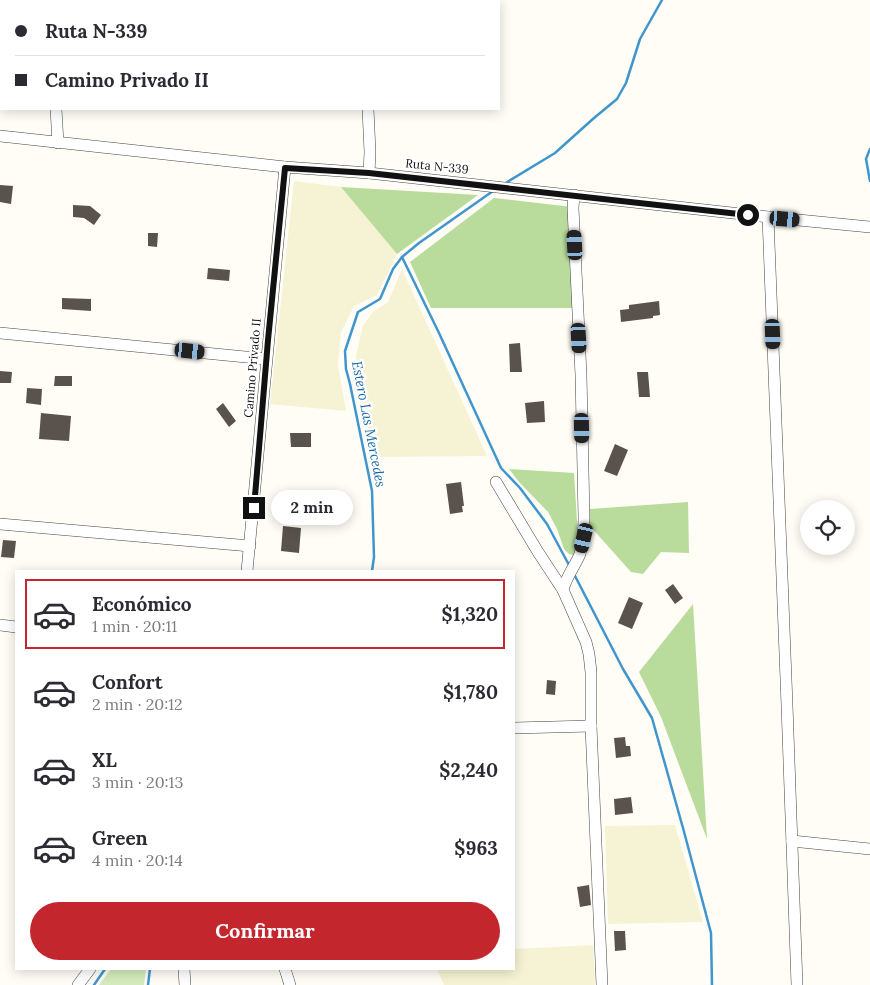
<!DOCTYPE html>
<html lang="es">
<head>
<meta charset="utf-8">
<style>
	:root { --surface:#fff; --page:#f7f7f7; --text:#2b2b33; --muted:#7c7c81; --line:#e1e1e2; --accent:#c4262e }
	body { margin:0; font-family:Lora,serif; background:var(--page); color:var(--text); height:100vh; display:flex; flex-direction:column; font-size:19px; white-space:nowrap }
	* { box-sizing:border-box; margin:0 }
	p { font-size:16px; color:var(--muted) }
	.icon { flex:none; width:28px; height:28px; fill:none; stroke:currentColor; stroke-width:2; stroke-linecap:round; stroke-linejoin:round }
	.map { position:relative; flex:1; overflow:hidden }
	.sheet { position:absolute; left:15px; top:570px; width:500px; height:400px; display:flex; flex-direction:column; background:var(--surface); border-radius:0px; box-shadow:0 2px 12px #0003 }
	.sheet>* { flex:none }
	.guide { position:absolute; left:0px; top:0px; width:500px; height:110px; box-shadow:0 2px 12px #0003; display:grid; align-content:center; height:110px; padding:0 15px; background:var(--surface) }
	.fabs { position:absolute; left:800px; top:500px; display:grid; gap:10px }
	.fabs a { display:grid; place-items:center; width:55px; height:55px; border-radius:50%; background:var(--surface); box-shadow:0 2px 12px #0003; font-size:25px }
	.end { position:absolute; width:22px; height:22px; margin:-11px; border:6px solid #111; background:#fff; box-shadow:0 0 0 2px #fff }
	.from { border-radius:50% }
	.bubble { position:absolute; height:35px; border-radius:18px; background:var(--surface); box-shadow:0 2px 12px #0003; font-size:16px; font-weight:800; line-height:35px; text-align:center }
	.car { position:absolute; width:15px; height:30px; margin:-15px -8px; border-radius:6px; box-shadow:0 0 4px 1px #0007; background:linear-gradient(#222 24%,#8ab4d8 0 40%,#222 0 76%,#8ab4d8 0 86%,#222 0) }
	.guide b { display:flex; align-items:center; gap:18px; height:48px; font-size:19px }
	.guide b+b { border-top:1px solid var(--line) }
	.guide i { width:12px; height:12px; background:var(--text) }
	ul { padding:9px 0 0; list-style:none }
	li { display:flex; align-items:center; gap:15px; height:70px; margin:0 10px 8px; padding:0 5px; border:2px solid transparent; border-radius:0px }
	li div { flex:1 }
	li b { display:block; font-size:19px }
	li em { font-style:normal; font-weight:800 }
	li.active { border-color:var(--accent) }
	li>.icon { width:45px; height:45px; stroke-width:1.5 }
	.action { display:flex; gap:10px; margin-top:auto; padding:10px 15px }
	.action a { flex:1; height:58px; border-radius:30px; background:var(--accent); color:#fff; font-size:20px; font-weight:800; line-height:58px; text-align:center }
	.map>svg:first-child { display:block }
</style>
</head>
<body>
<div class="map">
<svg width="870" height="985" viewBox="0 0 870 985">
	<rect width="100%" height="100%" fill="#fffdf5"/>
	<!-- farmland -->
	<g fill="#f6f3d4">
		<path d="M294,181L341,187L397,254L377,295L354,306L341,332L338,366L346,411L270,404Z"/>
		<path d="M402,269L487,456L372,457L358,394L356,355L363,326L372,313L388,302Z"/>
		<path d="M675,825L703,922L608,924L605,826Z"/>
		<path d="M593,945L595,985H444L437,969H514V949Z"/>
	</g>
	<!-- green -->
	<path fill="#d5ebbd" d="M111,969H146L144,985H99Z"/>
	<!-- forest -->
	<g fill="#b9dc9c">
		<path d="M341,187L478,195L397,254Z"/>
		<path d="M494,198L572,207L575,308H431L410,262Z"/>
		<path d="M509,469L574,473L578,537L577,556L569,554L564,549L557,529L548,512L519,482Z"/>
		<path d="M688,502L689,553L661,552L643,574L631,572L590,526V509Z"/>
		<path d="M693,604L707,839L661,717L639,672Z"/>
	</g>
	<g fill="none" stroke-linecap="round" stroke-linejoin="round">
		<!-- stream -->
		<g stroke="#3f96cf" stroke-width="2.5">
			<path d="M870,149L866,159L870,181"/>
			<path d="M504,184L555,153L594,118L617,99L626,83L640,39L662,0"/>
			<path d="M402,257L439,333L501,468L520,488L547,524L569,565"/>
			<path d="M372,571L374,557L372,491L350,384L346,369L345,351L358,312L380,299L393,269L402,257L419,243L493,191"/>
			<path d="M574,574L623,669L652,718L683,828L711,933L712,985"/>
			<path d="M94,985L105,969"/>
			<path d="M148,985L150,969"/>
		</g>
	</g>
	<!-- building -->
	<g fill="#5a524d">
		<path d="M0,185L13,186L11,204L0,202Z"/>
		<path d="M73,205L90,206L101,215L94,225L84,218L73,217Z"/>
		<path d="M148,233H158L157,247L148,246Z"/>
		<path d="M208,268L230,270L229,281L207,279Z"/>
		<path d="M62,298L91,299V311L62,309Z"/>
		<path d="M659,301L660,315L653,316V318L621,322L620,310L629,309V305Z"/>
		<path d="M520,343L522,372H510L509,344Z"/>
		<path d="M0,371L12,372L11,383H0Z"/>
		<path d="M637,372H648L650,397H639Z"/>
		<path d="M55,376H72V386H54Z"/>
		<path d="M27,388L42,389L41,405L26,403Z"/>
		<path d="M544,401L545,422L527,423L525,403Z"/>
		<path d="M223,403L236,421L229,427L216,409Z"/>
		<path d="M41,413L71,416L69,441L39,439Z"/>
		<path d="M290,433H311V447H291Z"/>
		<path d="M615,444L628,450L617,476L604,471Z"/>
		<path d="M461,482L464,506H462L463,512L450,514L446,484Z"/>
		<path d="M283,526L301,528L299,553L281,551Z"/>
		<path d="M3,540L16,541L14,558L1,557Z"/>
		<path d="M673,584L683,598L675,604L665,590Z"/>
		<path d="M629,597L643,603L632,629L618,623Z"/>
		<path d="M547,680L556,681L555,695L546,694Z"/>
		<path d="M625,737L626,746H630L631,756L616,758L614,738Z"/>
		<path d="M631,797L633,813L615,815L614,799Z"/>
		<path d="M589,885L591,905L580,907L577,887Z"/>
		<path d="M614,931H625L626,950L615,951Z"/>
	</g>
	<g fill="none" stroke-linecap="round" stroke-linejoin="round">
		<defs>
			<g id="minor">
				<path d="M54,0V1"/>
				<path d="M356,0L357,1"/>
				<path d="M56,109L58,143"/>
				<path d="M368,109L370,152L369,173"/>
				<path d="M0,136L285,167L369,173L768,217L870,227"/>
				<path d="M574,195L573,208L581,375L584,517C584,530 583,542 580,554C575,566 566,577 563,590L586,642L589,654L591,672V726L602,985"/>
				<path d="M768,217L787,705L797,985"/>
				<path d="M0,333L266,359"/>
				<path d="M496,482L538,552L563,590"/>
				<path d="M0,524L250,546"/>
				<path d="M247,571L285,167"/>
				<path d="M0,625L16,627"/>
				<path d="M514,728L591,726"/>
				<path d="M792,841L870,849"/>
				<path d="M184,969L185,985"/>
				<path d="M285,969L290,985"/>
				<path d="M78,985L90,969"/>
			</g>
		</defs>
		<!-- minor casing -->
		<use href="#minor" stroke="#444" stroke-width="12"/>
		<!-- minor -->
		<use href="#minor" stroke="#fff" stroke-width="11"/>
	</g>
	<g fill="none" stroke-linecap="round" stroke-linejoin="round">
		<!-- route -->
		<path stroke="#111" stroke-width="6" d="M254,508L268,340L285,168L369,173L748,215"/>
	</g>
	<g text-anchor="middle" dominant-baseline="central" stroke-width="5" stroke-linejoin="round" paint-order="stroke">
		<!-- street labels -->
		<g font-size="12" fill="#111" stroke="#fff">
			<text transform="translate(437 166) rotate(6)">Ruta N-339</text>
			<text transform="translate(252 368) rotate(-85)">Camino Privado II</text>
		</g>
		<!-- water labels -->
		<g font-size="14" font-style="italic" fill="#1768a6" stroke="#fff">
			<text transform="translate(369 424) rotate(79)">Estero Las Mercedes</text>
		</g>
	</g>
</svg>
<div class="fabs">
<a><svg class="icon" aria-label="locate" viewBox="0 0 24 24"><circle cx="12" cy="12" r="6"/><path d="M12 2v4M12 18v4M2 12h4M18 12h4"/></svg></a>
</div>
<i class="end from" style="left:748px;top:215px"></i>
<i class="end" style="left:254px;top:508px"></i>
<div class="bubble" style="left:271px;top:490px;width:82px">2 min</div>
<i class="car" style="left:785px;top:219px;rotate:95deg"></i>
<i class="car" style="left:575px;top:245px;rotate:357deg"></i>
<i class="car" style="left:773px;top:334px;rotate:178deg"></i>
<i class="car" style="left:579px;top:338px;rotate:177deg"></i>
<i class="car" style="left:190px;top:351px;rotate:96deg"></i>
<i class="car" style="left:582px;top:428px;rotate:179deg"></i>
<i class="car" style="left:584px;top:538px;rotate:193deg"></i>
<div class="guide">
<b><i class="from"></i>Ruta N-339</b>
<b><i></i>Camino Privado II</b>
</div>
<section class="sheet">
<ul>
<li class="active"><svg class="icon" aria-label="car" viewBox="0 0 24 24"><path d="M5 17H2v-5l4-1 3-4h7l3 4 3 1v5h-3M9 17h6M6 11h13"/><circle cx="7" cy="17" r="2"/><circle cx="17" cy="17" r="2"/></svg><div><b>Económico</b><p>1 min · 20:11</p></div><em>$1,320</em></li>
<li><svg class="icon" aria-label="car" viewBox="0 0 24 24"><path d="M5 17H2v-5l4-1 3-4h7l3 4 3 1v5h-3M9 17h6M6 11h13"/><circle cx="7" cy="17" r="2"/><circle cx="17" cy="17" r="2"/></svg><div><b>Confort</b><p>2 min · 20:12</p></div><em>$1,780</em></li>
<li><svg class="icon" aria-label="car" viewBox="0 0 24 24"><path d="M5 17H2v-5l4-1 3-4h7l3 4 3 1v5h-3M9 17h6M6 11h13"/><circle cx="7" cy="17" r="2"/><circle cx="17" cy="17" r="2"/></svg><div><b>XL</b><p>3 min · 20:13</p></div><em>$2,240</em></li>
<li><svg class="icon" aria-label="car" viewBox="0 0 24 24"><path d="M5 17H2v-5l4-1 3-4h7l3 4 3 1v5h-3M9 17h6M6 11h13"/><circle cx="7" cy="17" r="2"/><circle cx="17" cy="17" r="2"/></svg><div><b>Green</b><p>4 min · 20:14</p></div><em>$963</em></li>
</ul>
<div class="action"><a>Confirmar</a></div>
</section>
</div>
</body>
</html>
